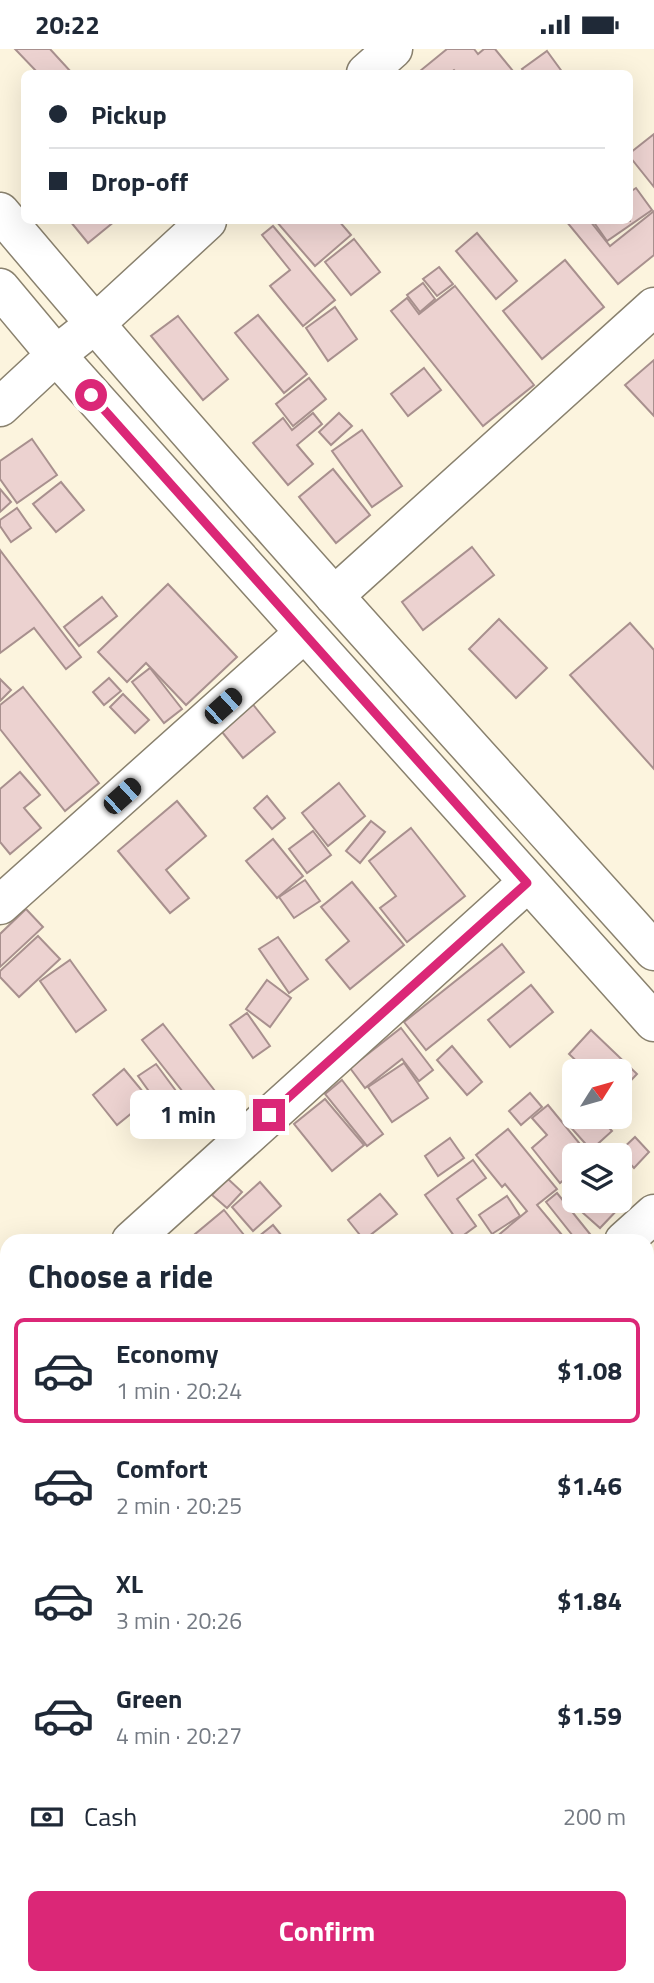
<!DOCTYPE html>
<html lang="en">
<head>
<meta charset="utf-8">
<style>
	:root { --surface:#fff; --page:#f2f2f3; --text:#1f2937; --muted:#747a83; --line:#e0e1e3; --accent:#db2777 }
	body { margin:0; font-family:"Titillium Web",sans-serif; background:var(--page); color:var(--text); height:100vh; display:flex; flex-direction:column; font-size:26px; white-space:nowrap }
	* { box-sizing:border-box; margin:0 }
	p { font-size:23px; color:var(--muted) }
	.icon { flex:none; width:38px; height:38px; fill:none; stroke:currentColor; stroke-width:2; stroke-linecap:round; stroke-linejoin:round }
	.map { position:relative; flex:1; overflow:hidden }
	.side { position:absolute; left:0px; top:1185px; width:654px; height:751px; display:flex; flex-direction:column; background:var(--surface); border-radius:21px 21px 0 0; box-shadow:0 7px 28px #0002 }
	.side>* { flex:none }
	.guide { position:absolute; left:21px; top:21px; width:612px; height:154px; border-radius:10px; box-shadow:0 7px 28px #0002; display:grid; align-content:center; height:154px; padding:0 28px; background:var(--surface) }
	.needle { width:46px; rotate:53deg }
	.fabs { position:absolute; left:562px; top:1010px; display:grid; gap:14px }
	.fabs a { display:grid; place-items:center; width:70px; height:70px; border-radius:10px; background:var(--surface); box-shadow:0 7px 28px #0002; font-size:35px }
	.end { position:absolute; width:32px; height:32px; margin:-16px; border:9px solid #db2777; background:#fff; box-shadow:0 0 0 4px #fff }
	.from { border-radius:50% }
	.bubble { position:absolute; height:49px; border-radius:10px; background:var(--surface); box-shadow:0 7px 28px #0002; font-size:23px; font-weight:700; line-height:49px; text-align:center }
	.car { position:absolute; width:21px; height:42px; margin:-21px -10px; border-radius:9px; box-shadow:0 0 5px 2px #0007; background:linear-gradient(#222 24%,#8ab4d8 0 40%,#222 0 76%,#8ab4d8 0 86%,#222 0) }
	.guide b { display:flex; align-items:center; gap:24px; height:66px; font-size:26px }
	.guide b+b { border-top:2px solid var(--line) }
	.guide i { width:18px; height:18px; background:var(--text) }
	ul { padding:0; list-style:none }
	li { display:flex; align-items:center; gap:21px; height:105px; margin:0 14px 10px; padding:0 14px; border:4px solid transparent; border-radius:10px }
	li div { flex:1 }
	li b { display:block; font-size:26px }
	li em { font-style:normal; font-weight:700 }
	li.current { border-color:var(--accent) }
	li>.icon { width:63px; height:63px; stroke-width:1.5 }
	h2 { padding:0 28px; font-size:32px; line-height:84px }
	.pay { display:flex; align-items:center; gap:18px; height:77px; padding:0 28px; font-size:26px }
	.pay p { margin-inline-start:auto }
	.button { display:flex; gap:14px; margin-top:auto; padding:14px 28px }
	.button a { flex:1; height:80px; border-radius:10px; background:var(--accent); color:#fff; font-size:28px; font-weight:700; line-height:80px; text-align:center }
	.status { display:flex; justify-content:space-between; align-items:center; height:49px; padding:0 35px; background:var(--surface); direction:ltr }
	.status svg { height:19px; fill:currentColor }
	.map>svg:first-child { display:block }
</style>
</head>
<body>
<div class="status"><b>20:22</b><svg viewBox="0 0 49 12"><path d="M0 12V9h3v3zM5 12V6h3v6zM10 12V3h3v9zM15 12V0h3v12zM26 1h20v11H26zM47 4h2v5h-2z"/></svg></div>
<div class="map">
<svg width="654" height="1934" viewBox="0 0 654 1934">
	<rect width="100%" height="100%" fill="#fcf4de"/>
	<!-- building -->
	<g fill="#ecd2d0" stroke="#a8908e" stroke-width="2">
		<path d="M15,0H50L72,24H38Z"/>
		<path d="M447,0H474L478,5L484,0H495L513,22L510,24H457L454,21L450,24H422L420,22Z"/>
		<path d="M547,2L563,24H525L522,20Z"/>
		<path d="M654,85V138L630,108V104Z"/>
		<path d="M636,139L652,161L607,192L593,172H630V143Z"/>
		<path d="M654,162V206L618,235L566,172H590L610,197Z"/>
		<path d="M70,172H115L88,194Z"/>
		<path d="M276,172H339L351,186L315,217Z"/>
		<path d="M273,177L335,251L303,277L270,237L290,221L262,186Z"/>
		<path d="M477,184L517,232L496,250L456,202Z"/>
		<path d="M354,190L380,223L351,246L325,213Z"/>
		<path d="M565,211L604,258L542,310L503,262Z"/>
		<path d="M439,218L453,235L437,247L423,230Z"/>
		<path d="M423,234L435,250L420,263L407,246Z"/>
		<path d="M455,237L534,336L483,377L391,262L407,249L419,265Z"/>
		<path d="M335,258L357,290L328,312L306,279Z"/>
		<path d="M258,266L307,325L284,344L235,284Z"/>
		<path d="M178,267L228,330L203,351L151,287Z"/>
		<path d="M654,311V367L625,336Z"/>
		<path d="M424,319L441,341L408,367L391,345Z"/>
		<path d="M309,329L326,350L293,377L276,355Z"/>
		<path d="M313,364L322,375L297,396L313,415L288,436L253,394L283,369L292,381Z"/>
		<path d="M339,364L352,377L331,396L319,383Z"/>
		<path d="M362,381L402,437L372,458L332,402Z"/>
		<path d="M32,390L57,426L17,454L0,430V412Z"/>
		<path d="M333,420L370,466L336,494L299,448Z"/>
		<path d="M61,433L84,461L56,483L33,455Z"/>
		<path d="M0,440L11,453L0,463Z"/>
		<path d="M17,459L31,479L11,493L0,477V471Z"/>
		<path d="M472,498L494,526L423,581L402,553Z"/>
		<path d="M0,501L81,608L66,620L34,579L0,604Z"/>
		<path d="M168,535L237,608L186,656L146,614L127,633L98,603Z"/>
		<path d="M102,548L117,567L79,597L64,578Z"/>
		<path d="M499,570L547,619L516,649L469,600Z"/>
		<path d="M630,574L654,601V720L570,626Z"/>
		<path d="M150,619L182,660L164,674L132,633Z"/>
		<path d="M109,629L121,642L104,656L93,643Z"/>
		<path d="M0,630L11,641L0,652Z"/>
		<path d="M23,638L99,734L65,762L0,680V656Z"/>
		<path d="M123,645L149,671L135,684L110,658Z"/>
		<path d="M251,653L275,683L243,709L218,678Z"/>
		<path d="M20,723L40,746L24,759L41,779L10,805L0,793V740Z"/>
		<path d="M339,734L365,767L328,797L302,764Z"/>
		<path d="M267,747L285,769L272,780L254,759Z"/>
		<path d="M177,752L206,787L166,821L189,849L170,864L118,802Z"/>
		<path d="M371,772L385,783L360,814L346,802Z"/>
		<path d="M411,779L465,847L407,893L380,859L396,847L369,812Z"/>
		<path d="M313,782L331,806L307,824L289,800Z"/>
		<path d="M273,790L303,827L277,849L246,812Z"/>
		<path d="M305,831L320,852L294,869L279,848Z"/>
		<path d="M352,833L404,896L350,940L326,911L349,892L321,858Z"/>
		<path d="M26,860L43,878L0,918V885Z"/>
		<path d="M38,887L60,910L19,948L0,928V922Z"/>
		<path d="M278,888L308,930L289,944L259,900Z"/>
		<path d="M502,895L524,923L426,1001L404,973Z"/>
		<path d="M70,911L106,961L76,983L40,932Z"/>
		<path d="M267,931L291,949L270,978L246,960Z"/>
		<path d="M531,936L553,963L510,998L488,971Z"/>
		<path d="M247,964L270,997L253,1009L230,976Z"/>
		<path d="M163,975L222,1051L202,1067L142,991Z"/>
		<path d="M401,979L433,1021L419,1032L402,1010L365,1039L350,1019Z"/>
		<path d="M591,981L637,1025L620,1043V1022H587L569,1005Z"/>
		<path d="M452,997L482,1033L467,1046L437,1011Z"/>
		<path d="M404,1014L428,1049L392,1073L368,1038Z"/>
		<path d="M156,1015L179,1046L161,1059L138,1027Z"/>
		<path d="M124,1020L149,1050L117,1076L93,1046Z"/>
		<path d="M342,1031L383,1085L367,1097L325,1045Z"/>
		<path d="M530,1044L542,1058L521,1076L509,1062Z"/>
		<path d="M325,1050L364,1096L332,1122L294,1075Z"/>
		<path d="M548,1056L589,1106H574V1122L560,1134L532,1099L547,1086L532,1069Z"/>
		<path d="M574,1068H599L612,1082L591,1101L567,1074Z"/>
		<path d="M508,1080L557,1140L537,1156L562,1186L555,1192H498L495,1189L527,1162L505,1135L502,1138L476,1106Z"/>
		<path d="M635,1088L649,1103L634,1119L619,1103Z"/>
		<path d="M450,1089L464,1109L438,1127L425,1107Z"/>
		<path d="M473,1111L486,1129L457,1150L476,1177L457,1191L425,1146Z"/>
		<path d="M227,1129L242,1143L227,1159L212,1146Z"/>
		<path d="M260,1133L281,1157L253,1182L232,1158Z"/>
		<path d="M557,1144L594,1190L592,1192H577L546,1153Z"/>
		<path d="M380,1145L397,1165L364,1191L348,1171Z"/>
		<path d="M507,1147L520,1167L492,1185L479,1166Z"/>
		<path d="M594,1152H613L620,1158L600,1179L583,1164Z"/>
		<path d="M224,1161L248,1191L199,1192L194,1186Z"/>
		<path d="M273,1176L286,1192H261L258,1188Z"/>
		<path d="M648,1209L654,1217L648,1224Z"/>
		<path d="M649,1228L654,1234V1292L648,1284Z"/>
		<path d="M648,1296L654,1303V1361L648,1366Z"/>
		<path d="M648,1431L654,1439L648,1446Z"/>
		<path d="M648,1539L654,1547V1569L648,1574Z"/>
		<path d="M7,1808V1847L0,1840V1815Z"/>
		<path d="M7,1902V1928H36L30,1934H0V1908Z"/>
		<path d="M226,1928H301L296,1934H226L223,1931Z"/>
	</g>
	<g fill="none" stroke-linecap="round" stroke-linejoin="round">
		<defs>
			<g id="minor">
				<path d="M366,24L393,0"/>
				<path d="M0,358L56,306L95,275L207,172"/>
				<path d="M334,547L654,258"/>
				<path d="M0,856L304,584"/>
				<path d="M131,1192L527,834"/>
				<path d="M624,1192L654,1165"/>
				<path d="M0,1310L7,1304"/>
				<path d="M0,1599L7,1606"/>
				<path d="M0,1748L7,1742"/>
			</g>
			<g id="major">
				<path d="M0,163C212,415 434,658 654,902"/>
				<path d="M0,239L56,306L654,973"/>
			</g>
		</defs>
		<!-- minor casing -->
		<use href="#minor" stroke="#89816e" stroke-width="41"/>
		<!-- major casing -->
		<use href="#major" stroke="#89816e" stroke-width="41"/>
		<!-- minor -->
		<use href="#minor" stroke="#fff" stroke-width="38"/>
		<!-- major -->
		<use href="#major" stroke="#fff" stroke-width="38"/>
	</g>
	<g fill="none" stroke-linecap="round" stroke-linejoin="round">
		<!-- route -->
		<path stroke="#db2777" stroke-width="9" d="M91,346L527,834L269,1066"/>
	</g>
</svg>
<div class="fabs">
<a><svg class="needle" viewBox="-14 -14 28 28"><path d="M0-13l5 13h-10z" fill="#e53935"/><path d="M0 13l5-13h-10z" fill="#747a83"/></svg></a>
<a><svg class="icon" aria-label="layers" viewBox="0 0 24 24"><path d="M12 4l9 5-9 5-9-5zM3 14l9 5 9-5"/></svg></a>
</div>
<i class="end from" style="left:91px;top:346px"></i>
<i class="end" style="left:269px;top:1066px"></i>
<div class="bubble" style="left:130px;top:1041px;width:116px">1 min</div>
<i class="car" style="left:223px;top:657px;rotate:48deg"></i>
<i class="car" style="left:122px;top:747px;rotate:48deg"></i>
<div class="guide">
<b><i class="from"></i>Pickup</b>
<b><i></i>Drop-off</b>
</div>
<section class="side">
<h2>Choose a ride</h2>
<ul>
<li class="current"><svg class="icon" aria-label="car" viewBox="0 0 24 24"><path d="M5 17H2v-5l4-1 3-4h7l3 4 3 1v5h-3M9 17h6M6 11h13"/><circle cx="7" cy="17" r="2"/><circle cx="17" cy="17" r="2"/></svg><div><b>Economy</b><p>1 min · 20:24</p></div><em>$1.08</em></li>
<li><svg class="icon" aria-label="car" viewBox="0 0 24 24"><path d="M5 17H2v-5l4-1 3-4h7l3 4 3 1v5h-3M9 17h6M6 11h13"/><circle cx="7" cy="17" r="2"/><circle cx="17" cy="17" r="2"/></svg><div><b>Comfort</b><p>2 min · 20:25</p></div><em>$1.46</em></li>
<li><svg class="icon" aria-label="car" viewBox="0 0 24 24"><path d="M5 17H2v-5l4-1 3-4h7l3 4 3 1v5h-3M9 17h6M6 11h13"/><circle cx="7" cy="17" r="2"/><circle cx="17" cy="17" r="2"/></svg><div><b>XL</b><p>3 min · 20:26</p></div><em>$1.84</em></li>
<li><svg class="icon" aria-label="car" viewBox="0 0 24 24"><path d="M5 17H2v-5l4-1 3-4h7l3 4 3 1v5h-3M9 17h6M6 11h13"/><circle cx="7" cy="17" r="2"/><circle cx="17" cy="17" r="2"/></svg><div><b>Green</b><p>4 min · 20:27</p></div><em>$1.59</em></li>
</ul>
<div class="pay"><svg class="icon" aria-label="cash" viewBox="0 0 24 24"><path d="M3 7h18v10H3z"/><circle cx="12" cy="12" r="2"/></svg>Cash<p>200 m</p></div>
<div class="button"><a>Confirm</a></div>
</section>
</div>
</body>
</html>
